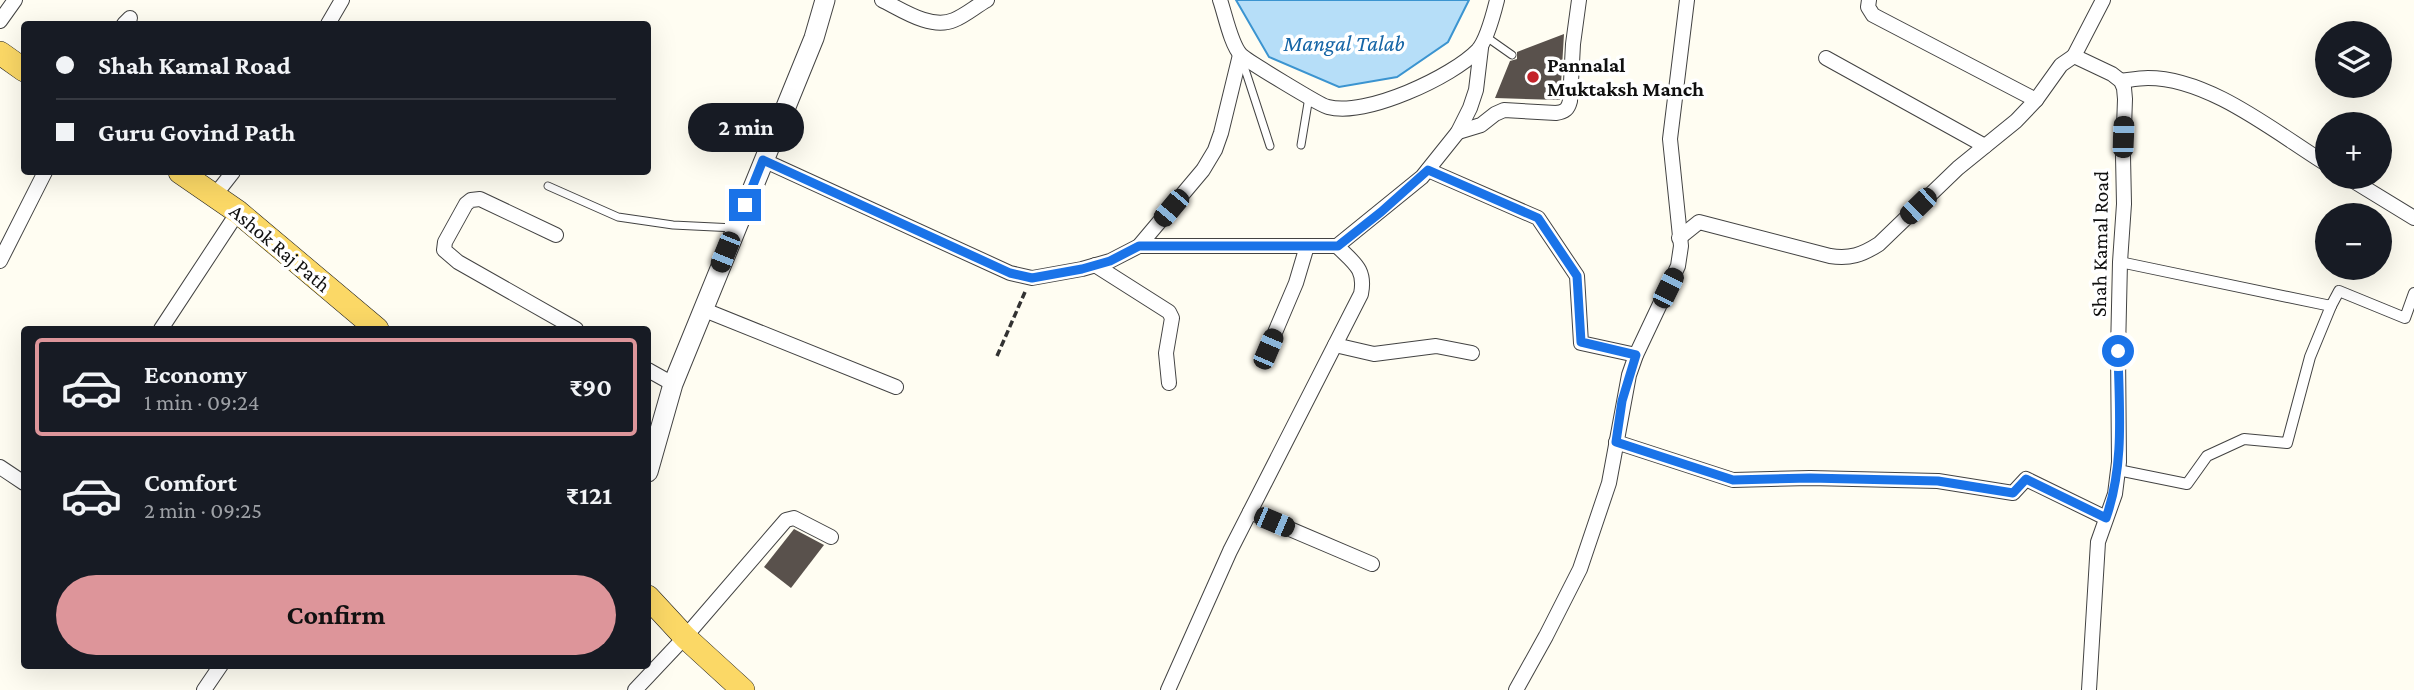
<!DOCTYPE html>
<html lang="en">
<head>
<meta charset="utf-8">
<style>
	:root { --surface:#171b24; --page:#242831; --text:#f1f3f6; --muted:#9ea1a6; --line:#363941; --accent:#dd959a }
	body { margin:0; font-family:"Crimson Pro",serif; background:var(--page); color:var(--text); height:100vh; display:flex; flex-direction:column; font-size:26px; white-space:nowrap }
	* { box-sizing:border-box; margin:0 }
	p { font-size:23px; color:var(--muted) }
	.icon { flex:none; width:38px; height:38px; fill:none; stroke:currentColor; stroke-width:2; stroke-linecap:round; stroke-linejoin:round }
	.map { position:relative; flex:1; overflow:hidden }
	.panel { position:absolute; left:21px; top:326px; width:630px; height:343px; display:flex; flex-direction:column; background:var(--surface); border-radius:7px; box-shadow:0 7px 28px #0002 }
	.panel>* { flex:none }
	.banner { position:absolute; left:21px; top:21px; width:630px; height:154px; border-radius:7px; box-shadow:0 7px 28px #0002; display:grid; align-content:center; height:154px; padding:0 35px; background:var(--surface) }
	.fabs { position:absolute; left:2315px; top:21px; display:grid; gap:14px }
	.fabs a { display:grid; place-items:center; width:77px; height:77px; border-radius:50%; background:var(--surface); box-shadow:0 7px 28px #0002; font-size:35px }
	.end { position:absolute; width:32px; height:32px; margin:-16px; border:9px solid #1a73e8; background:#fff; box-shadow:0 0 0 4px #fff }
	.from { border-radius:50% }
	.bubble { position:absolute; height:49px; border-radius:24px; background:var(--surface); box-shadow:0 7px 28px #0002; font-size:23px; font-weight:700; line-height:49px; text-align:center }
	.car { position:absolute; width:21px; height:42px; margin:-21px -10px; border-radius:9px; box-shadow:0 0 5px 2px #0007; background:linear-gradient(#222 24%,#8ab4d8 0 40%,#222 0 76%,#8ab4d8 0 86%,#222 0) }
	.banner b { display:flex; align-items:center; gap:24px; height:66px; font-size:26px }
	.banner b+b { border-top:2px solid var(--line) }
	.banner i { width:18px; height:18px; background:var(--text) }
	ul { padding:12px 0 0; list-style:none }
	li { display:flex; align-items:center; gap:21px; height:98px; margin:0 14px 10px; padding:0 21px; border:4px solid transparent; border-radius:7px }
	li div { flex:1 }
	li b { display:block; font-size:26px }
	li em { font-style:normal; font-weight:700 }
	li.active { border-color:var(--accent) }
	li>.icon { width:63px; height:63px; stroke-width:1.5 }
	.button { display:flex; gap:14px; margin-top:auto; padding:14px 35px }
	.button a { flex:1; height:80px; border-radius:42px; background:var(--accent); color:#111; font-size:28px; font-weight:700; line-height:80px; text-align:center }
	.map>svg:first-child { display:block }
</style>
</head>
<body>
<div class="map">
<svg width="2414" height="690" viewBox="0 0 2414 690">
	<rect width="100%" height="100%" fill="#fffdf2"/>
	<!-- water -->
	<path fill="#b6def8" stroke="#3b94d0" stroke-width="2" d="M1236,0H1469L1448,42L1397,77L1339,87L1269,57Z"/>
	<!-- building -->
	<g fill="#59514c">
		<path d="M1564,34L1560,100L1495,98L1510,61L1517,59V52Z"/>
		<path d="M794,529L824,545L791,588L764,567Z"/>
	</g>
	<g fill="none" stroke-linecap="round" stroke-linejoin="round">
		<defs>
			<g id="service">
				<path d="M1485,36L1512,55"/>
				<path d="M1242,60L1270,146"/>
				<path d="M1301,145L1309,97"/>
				<path d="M548,186L618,217L673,225L735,228"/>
			</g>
			<g id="pedestrian">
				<path d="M2120,262L2331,306L2339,291L2405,318L2414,293"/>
				<path d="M2118,470L2187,484L2207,456L2244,439L2287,443L2310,357L2331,306"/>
			</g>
			<g id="minor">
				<path d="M882,0C902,10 931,30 954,20C966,15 976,6 987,0"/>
				<path d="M1220,0C1225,14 1231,45 1241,55C1246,60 1321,106 1328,107C1366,117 1452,77 1478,50C1486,41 1494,12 1497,0"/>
				<path d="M1869,0L1868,7L1873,15L2036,100"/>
				<path d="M0,21L15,0"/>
				<path d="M124,24L130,18"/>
				<path d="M328,24L342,0"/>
				<path d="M1826,58L1985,146"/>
				<path d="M2121,81C2129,80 2139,78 2148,78C2210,78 2276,133 2328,165"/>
				<path d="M1458,132L1481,125L1495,114L1504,110L1556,113C1565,112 1568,109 1570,101L1573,44L1579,0"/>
				<path d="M763,160L1010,273L1032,278L1082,269L1110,261L1139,246L1203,170L1215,150L1221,133L1240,55"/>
				<path d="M1428,170L1538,218L1577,276L1581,343L1636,355"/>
				<path d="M2347,177L2414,218"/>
				<path d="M215,195L233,172"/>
				<path d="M556,235L480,199L471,200L466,204L445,242L444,250L458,262L576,329"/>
				<path d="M1679,238L1699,222L1830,256C1850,259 1862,255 1879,244L1958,168L2016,121L2036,100L2061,65L2074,56"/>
				<path d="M1139,246H1337L1422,177L1458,132L1470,108L1476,90L1481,48"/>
				<path d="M0,261L45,172"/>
				<path d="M1095,265L1169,312L1172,318L1166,353L1169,383"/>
				<path d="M702,309L896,387"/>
				<path d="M161,329L238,212"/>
				<path d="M1335,345L1374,354L1436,346L1472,353"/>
				<path d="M1268,349L1296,283L1307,246"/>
				<path d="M648,370L673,384"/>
				<path d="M1616,442L1733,480L1810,478L1938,481L2013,493L2026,479L2106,518"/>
				<path d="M0,467L24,483"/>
				<path d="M1250,512L1372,564"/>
				<path d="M204,690L221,665"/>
				<path d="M635,690L685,637L786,520L794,518L831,537"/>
				<path d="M1168,690L1230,551L1361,294C1366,269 1354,263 1337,246"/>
				<path d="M1516,690L1546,636L1580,569L1609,483L1629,375L1636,355L1678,266L1681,246L1670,139L1687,0"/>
				<path d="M2089,690L2098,542L2115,494L2119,462L2118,351L2120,262L2124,204L2123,156L2125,99L2124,88L2121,81L2112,74L2074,56L2103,0"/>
			</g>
			<path id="tertiary" d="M648,472L673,384L814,38L825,0"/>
			<g id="primary">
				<path d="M0,53L24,70"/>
				<path d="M180,172L238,212L377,329"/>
				<path d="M648,597L685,637L743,690"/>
			</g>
		</defs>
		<!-- service casing -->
		<use href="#service" stroke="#434343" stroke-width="9"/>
		<!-- pedestrian casing -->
		<use href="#pedestrian" stroke="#434343" stroke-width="12"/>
		<!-- minor casing -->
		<use href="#minor" stroke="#434343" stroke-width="16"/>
		<!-- tertiary casing -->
		<use href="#tertiary" stroke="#434343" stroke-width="21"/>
		<!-- primary casing -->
		<use href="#primary" stroke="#212121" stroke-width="24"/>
		<!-- path -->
		<path stroke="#323232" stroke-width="3.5" stroke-dasharray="7 3.5" stroke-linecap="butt" d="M997,356L1025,292"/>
		<!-- service -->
		<use href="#service" stroke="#fff" stroke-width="7"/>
		<!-- pedestrian -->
		<use href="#pedestrian" stroke="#fff" stroke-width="10"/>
		<!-- minor -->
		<use href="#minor" stroke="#fff" stroke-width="14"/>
		<!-- tertiary -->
		<use href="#tertiary" stroke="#fff" stroke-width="19"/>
		<!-- primary -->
		<use href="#primary" stroke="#fbd866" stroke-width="23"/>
	</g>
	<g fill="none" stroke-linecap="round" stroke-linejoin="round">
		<!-- route -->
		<path stroke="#1a73e8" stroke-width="9" d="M745,205L763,160L1010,273L1032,278L1082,269L1110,261L1139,246H1338L1381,212L1428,170L1538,218L1577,276L1581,342L1636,355L1622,401L1616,442L1733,480L1810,478L1938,481L2013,493L2026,479L2106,518C2125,464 2119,407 2118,351"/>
	</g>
	<!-- markers -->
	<circle fill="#c4232a" stroke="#fff" stroke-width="2.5" cx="1533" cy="77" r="7"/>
	<g text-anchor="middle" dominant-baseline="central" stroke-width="7" stroke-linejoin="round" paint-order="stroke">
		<!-- poi labels -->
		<g font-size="21" font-weight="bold" fill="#101010" stroke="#fff" text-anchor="start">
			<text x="1547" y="65">Pannalal<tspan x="1547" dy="24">Muktaksh Manch</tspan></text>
		</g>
		<!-- street labels -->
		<g font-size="21" fill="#101010" stroke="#fff">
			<text transform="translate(2100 244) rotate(-89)">Shah Kamal Road</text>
			<text transform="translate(280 248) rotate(40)">Ashok Raj Path</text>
		</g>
		<!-- water labels -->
		<g font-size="23" font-style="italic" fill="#1565a6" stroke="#fff">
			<text x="1344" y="43">Mangal Talab</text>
		</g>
	</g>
</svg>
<div class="fabs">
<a><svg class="icon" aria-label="layers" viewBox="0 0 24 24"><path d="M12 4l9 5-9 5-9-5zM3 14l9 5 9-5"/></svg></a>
<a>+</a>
<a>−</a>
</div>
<i class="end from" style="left:2118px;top:351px"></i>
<i class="end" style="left:745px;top:205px"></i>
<div class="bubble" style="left:688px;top:103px;width:116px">2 min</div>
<i class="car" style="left:2123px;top:137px;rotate:2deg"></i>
<i class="car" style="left:1918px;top:206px;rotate:226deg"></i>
<i class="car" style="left:1171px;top:208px;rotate:220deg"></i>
<i class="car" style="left:725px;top:252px;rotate:202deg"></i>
<i class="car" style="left:1668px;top:288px;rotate:26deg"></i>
<i class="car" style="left:1268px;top:349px;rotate:23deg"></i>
<i class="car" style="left:1274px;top:522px;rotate:113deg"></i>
<div class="banner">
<b><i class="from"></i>Shah Kamal Road</b>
<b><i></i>Guru Govind Path</b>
</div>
<section class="panel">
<ul>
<li class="active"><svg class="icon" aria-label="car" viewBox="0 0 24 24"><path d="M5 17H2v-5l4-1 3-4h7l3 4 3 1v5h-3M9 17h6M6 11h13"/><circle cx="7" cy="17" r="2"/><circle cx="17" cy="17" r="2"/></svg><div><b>Economy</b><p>1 min · 09:24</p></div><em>₹90</em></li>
<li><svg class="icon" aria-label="car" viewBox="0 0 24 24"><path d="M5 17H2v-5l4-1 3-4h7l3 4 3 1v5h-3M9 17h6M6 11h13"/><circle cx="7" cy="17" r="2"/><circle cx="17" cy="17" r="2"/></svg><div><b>Comfort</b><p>2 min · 09:25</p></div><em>₹121</em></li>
</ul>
<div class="button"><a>Confirm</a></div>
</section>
</div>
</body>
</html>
